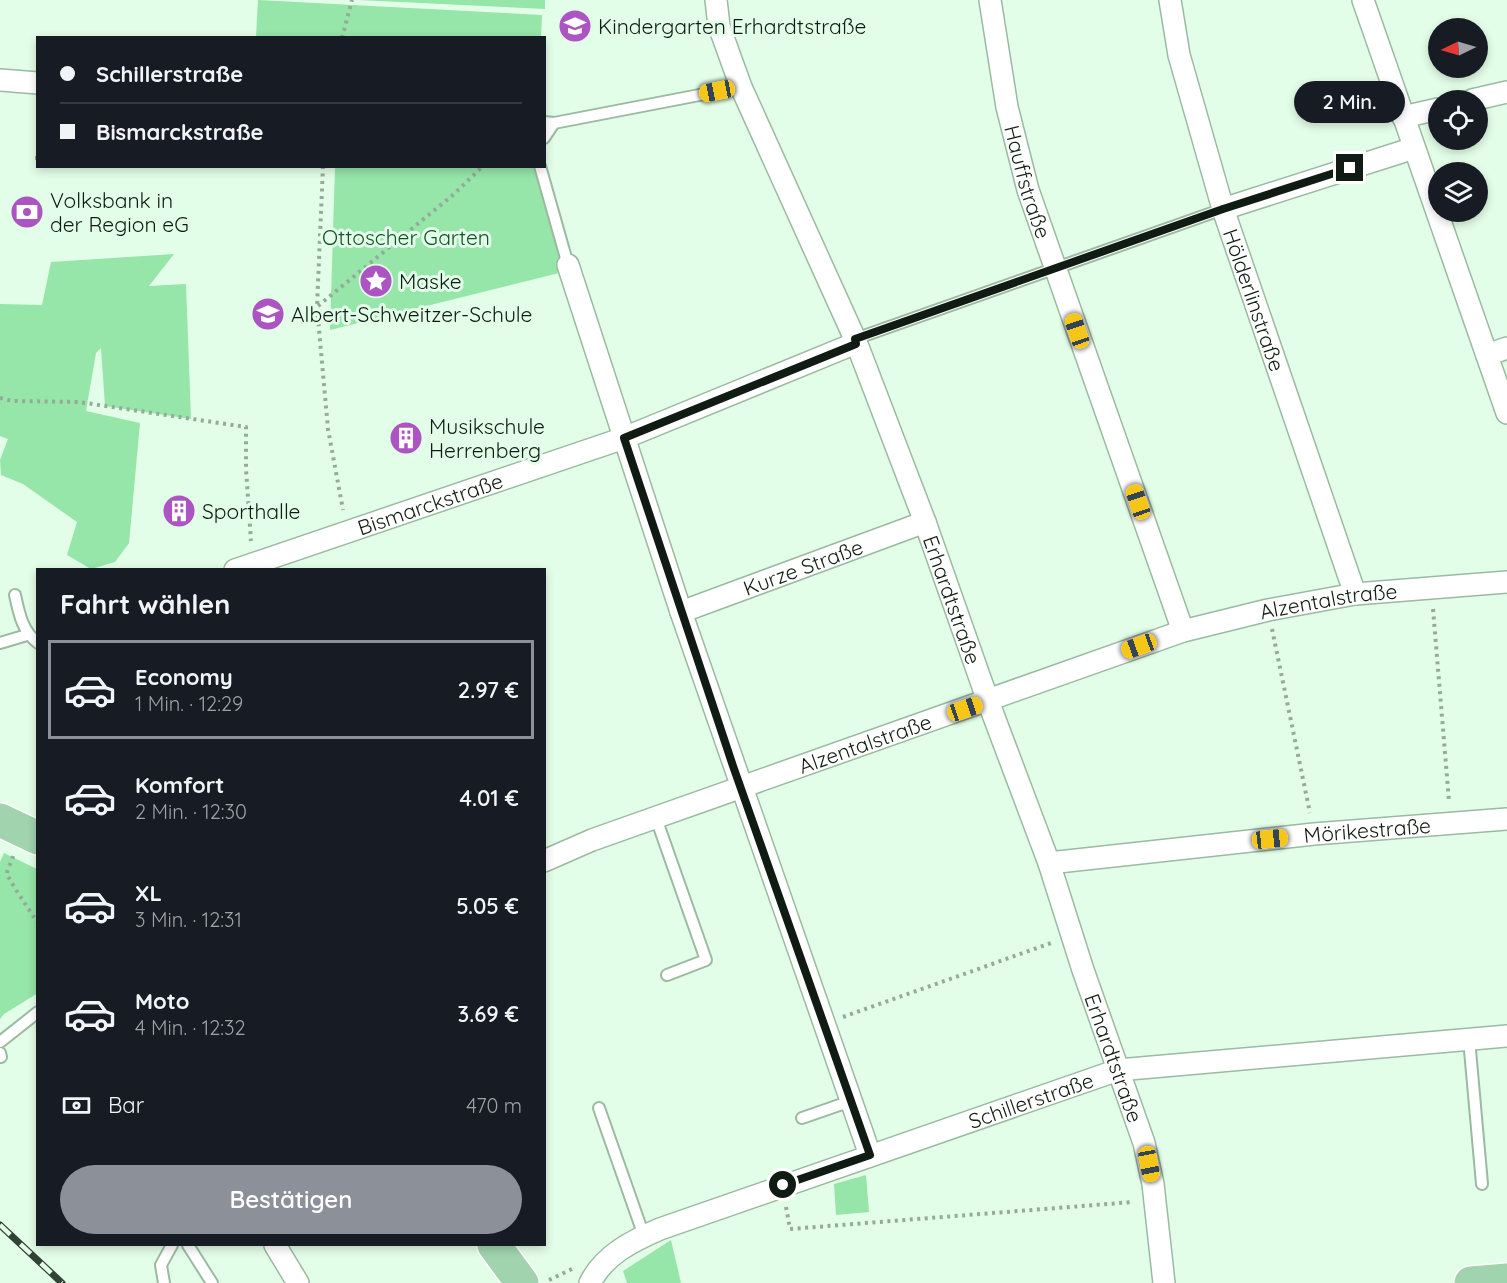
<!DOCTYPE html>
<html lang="de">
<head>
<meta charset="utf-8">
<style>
	:root { --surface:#171b24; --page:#20242c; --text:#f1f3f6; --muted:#9ea1a6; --line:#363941; --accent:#8c9099 }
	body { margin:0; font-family:Quicksand,sans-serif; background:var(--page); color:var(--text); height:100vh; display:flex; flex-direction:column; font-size:22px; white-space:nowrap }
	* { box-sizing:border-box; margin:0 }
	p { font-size:20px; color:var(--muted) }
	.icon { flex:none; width:33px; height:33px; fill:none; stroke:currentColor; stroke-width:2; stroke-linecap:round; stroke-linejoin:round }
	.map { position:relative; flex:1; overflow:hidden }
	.panel { position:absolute; left:36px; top:568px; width:510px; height:678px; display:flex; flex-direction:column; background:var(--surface); border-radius:0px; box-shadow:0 3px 9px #0003 }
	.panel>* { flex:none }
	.banner { position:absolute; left:36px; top:36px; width:510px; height:132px; border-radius:0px; box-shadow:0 3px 9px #0003; display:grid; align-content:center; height:132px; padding:0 24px; background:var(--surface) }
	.needle { width:39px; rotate:265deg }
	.controls { position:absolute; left:1428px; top:18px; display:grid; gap:12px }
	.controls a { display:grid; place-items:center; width:60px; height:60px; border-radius:50%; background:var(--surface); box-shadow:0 3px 9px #0003; font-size:30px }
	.end { position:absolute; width:27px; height:27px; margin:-14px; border:8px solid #101c13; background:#fff; box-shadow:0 0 0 3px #fff }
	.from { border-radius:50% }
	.bubble { position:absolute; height:42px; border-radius:21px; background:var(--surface); box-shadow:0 3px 9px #0003; font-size:20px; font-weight:600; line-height:42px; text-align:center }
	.car { position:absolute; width:18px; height:36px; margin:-18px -9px; border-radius:8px; box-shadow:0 0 4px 2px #0007; background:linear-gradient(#f5c518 24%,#345 0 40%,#f5c518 0 76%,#345 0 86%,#f5c518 0) }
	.banner b { display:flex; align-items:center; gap:21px; height:57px; font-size:22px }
	.banner b+b { border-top:2px solid var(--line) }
	.banner i { width:15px; height:15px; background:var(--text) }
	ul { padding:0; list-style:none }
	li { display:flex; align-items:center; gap:18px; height:99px; margin:0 12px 9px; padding:0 12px; border:3px solid transparent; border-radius:0px }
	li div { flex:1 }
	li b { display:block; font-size:22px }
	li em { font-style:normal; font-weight:600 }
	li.active { border-color:var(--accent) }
	li>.icon { width:54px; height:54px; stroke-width:1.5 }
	h2 { padding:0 24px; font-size:27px; line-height:72px }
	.pay { display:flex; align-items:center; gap:15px; height:66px; padding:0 24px; font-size:22px }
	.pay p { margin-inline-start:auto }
	.button { display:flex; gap:12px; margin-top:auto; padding:12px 24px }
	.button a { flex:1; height:69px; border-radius:36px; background:var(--accent); color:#fff; font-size:24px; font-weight:600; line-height:69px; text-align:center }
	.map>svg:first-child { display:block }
</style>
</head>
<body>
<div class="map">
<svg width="1507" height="1283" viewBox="0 0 1507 1283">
	<rect width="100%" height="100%" fill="#e3fee8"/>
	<!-- green -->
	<g fill="#96e5a9">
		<path d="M258,0L542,15L541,37H256Z"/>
		<path d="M358,0H545V9Z"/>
		<path d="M335,167H534L563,272L330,330Z"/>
		<path d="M174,254L149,286L186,284L191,419L105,406L101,348L96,353L86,411L140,423L129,543L115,562L91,569L67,555L77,522L23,484L1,475L0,460L8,439L0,436V304L42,305L51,262Z"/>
		<path d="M4,853L37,869L38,993L4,1014L0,1019V862Z"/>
		<path d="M866,1175L869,1212L836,1215L834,1184Z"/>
		<path d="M671,1240L681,1283H627L623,1271Z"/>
	</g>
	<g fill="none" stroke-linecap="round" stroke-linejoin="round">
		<defs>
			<g id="service">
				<path d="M544,122L554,123L544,138"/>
				<path d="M554,123L741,87"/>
				<path d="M540,166L568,265"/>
				<path d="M855,339L1223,209"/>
				<path d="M15,595C19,613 22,631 38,643"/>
				<path d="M0,643L27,635"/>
				<path d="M656,818L706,960L667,975"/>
				<path d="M1469,1039L1482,1184"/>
				<path d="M0,1042L38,1012"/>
				<path d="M0,1053L1,1057"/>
				<path d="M599,1108L644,1236"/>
				<path d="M802,1118L851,1101"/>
				<path d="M188,1245L212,1283"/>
				<path d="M164,1283L161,1265L172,1245"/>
			</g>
			<g id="minor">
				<path id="s1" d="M716,0L719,26L741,87L855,339L925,522L988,701L1049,863L1083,970L1144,1143L1153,1184L1164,1283"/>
				<path id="s2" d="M990,0L1007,107L1028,190L1183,631"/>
				<path id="s3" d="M1170,0L1179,55L1223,209L1355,594"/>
				<path d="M1363,0L1507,413"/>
				<path d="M0,80L38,83"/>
				<path d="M1472,100L1507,92"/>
				<path d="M1403,117L1438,109"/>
				<path d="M1223,209L1414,148"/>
				<path d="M568,265L681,612L870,1155"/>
				<path d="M1487,355L1507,348"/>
				<path id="s4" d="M235,570L624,438L856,343"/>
				<path id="s5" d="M681,612L925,522"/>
				<path id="s6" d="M544,861L592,840L1183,631L1268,610L1355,594L1507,582"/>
				<path id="s7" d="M1049,863L1314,834L1507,819"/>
				<path d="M275,1245L298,1283"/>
				<path id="s8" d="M590,1283C604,1255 632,1241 660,1229L1118,1070L1507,1036"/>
			</g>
			<g id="primary">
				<path d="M0,820L38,838"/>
				<path d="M494,1245L522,1283"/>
				<path d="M1471,1283L1507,1280"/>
			</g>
		</defs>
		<!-- service casing -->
		<use href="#service" stroke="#9bbaa1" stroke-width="14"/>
		<!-- minor casing -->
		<use href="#minor" stroke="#9bbaa1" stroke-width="24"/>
		<!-- primary casing -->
		<use href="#primary" stroke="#fff" stroke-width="36"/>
		<!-- path -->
		<g stroke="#95ab9a" stroke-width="4" stroke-dasharray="3 4.5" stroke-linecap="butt">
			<path d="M342,38L352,0"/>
			<path d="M35,158H38"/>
			<path d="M323,166L317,307L328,429L343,510"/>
			<path d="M318,306L454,194L483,166"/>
			<path d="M0,398L13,401L79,402L246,427V469L251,541"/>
			<path d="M1433,609L1449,801"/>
			<path d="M1272,629L1310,813"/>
			<path d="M13,856C12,861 7,869 7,874C7,877 33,916 38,923"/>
			<path d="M843,1017L1054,942"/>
			<path d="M786,1207L790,1229L1133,1202"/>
			<path d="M549,1280L572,1269"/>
		</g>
		<!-- service -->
		<use href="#service" stroke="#fff" stroke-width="10"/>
		<!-- minor -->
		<use href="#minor" stroke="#fff" stroke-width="21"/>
		<!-- primary -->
		<use href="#primary" stroke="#a0d3ae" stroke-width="33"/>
		<defs>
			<path id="rail" d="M0,1225L62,1283"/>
		</defs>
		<!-- rail casing -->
		<use href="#rail" stroke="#334237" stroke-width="7"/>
		<!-- rail -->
		<use href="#rail" stroke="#e3fee8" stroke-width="4.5" stroke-dasharray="14" stroke-linecap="butt"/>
	</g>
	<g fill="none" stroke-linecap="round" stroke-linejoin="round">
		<!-- route -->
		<path stroke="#101c13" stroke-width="8" d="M783,1185L870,1155L733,766L624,438L856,344L855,339L1223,209L1350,168"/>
	</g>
	<!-- icons -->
	<defs>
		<symbol id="school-disc" viewBox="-11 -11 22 22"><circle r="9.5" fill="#ac54c1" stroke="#e3fee8"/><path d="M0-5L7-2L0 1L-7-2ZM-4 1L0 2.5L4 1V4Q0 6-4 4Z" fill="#fff"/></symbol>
		<symbol id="bank-disc" viewBox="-11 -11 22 22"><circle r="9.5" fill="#ac54c1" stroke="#e3fee8"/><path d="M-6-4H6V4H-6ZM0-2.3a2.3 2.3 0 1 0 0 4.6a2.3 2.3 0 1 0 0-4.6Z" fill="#fff"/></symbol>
		<symbol id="sight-disc" viewBox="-11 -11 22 22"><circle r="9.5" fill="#ac54c1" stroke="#e3fee8"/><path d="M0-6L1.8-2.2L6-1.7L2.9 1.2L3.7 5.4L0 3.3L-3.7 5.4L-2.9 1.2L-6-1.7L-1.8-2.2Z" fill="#fff"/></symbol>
		<symbol id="building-disc" viewBox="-11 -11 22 22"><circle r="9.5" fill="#ac54c1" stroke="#e3fee8"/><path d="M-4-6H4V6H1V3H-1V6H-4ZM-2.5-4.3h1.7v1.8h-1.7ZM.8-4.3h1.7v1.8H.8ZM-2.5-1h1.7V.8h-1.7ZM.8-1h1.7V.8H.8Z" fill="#fff"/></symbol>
	</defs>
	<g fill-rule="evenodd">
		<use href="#school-disc" x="556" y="7" width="38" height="38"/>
		<use href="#bank-disc" x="8" y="193" width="38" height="38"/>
		<use href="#sight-disc" x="357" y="262" width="38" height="38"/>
		<use href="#school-disc" x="249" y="295" width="38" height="38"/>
		<use href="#building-disc" x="387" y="419" width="38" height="38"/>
		<use href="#building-disc" x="160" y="492" width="38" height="38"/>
	</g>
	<g text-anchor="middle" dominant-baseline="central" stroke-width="6" stroke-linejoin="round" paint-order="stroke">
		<!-- poi labels -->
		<g font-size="21" fill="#101c13" stroke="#e3fee8" text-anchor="start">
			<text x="598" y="26">Kindergarten Erhardtstraße</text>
			<text x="50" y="200">Volksbank in<tspan x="50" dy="24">der Region eG</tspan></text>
			<text x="399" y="281">Maske</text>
			<text x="291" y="314">Albert-Schweitzer-Schule</text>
			<text x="429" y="426">Musikschule<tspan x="429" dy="24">Herrenberg</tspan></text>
			<text x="202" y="511">Sporthalle</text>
		</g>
		<!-- street labels -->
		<g font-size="21" fill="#101c13" stroke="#e3fee8">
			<text stroke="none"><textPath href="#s2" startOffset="186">Hauffstraße</textPath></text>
			<text stroke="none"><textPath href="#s3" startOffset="312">Hölderlinstraße</textPath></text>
			<text stroke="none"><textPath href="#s4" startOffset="206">Bismarckstraße</textPath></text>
			<text stroke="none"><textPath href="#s5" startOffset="130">Kurze Straße</textPath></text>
			<text stroke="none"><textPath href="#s1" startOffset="646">Erhardtstraße</textPath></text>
			<text stroke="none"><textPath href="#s6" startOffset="828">Alzentalstraße</textPath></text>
			<text stroke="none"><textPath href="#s6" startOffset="342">Alzentalstraße</textPath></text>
			<text stroke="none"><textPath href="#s7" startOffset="320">Mörikestraße</textPath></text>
			<text stroke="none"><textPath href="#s1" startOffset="1132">Erhardtstraße</textPath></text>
			<text stroke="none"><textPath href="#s8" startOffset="483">Schillerstraße</textPath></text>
		</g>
		<!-- park labels -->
		<g font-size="21" fill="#145029" stroke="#e3fee8">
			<text x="406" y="237">Ottoscher Garten</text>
		</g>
	</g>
</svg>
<div class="controls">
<a><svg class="needle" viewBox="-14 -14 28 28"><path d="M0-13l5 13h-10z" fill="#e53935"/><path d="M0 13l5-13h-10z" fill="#9ea1a6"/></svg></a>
<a><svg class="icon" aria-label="locate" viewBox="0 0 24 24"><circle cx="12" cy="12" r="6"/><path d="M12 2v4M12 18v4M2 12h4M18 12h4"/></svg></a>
<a><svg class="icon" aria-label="layers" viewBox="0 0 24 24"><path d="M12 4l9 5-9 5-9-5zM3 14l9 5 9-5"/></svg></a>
</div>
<i class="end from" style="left:783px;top:1185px"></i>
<i class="end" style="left:1350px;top:168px"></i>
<div class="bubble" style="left:1294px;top:81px;width:111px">2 Min.</div>
<i class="car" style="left:717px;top:91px;rotate:259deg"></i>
<i class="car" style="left:1077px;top:331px;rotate:341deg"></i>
<i class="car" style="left:1138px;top:502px;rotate:341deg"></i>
<i class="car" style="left:1139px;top:646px;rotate:250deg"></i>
<i class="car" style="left:965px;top:709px;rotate:71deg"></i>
<i class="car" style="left:1270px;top:839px;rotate:84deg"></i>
<i class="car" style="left:1149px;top:1164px;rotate:169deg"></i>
<div class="banner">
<b><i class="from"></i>Schillerstraße</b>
<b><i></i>Bismarckstraße</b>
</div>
<section class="panel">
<h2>Fahrt wählen</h2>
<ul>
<li class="active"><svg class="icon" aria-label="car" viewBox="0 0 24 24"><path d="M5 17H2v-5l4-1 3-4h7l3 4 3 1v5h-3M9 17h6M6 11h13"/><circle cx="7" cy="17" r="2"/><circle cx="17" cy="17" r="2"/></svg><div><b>Economy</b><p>1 Min. · 12:29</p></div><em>2.97 €</em></li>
<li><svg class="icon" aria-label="car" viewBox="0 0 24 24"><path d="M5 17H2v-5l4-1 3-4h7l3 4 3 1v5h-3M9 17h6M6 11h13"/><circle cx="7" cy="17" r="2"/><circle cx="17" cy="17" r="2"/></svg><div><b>Komfort</b><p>2 Min. · 12:30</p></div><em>4.01 €</em></li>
<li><svg class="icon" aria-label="car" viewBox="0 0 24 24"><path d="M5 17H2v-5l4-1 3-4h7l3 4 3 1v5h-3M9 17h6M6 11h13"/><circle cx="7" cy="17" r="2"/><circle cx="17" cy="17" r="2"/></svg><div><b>XL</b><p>3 Min. · 12:31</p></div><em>5.05 €</em></li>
<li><svg class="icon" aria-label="car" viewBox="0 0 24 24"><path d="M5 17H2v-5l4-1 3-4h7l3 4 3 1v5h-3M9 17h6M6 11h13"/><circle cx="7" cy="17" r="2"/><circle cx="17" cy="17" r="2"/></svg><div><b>Moto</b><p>4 Min. · 12:32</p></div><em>3.69 €</em></li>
</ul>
<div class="pay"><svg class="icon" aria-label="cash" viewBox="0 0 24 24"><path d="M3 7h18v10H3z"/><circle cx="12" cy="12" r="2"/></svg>Bar<p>470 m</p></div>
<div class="button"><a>Bestätigen</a></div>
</section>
</div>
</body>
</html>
